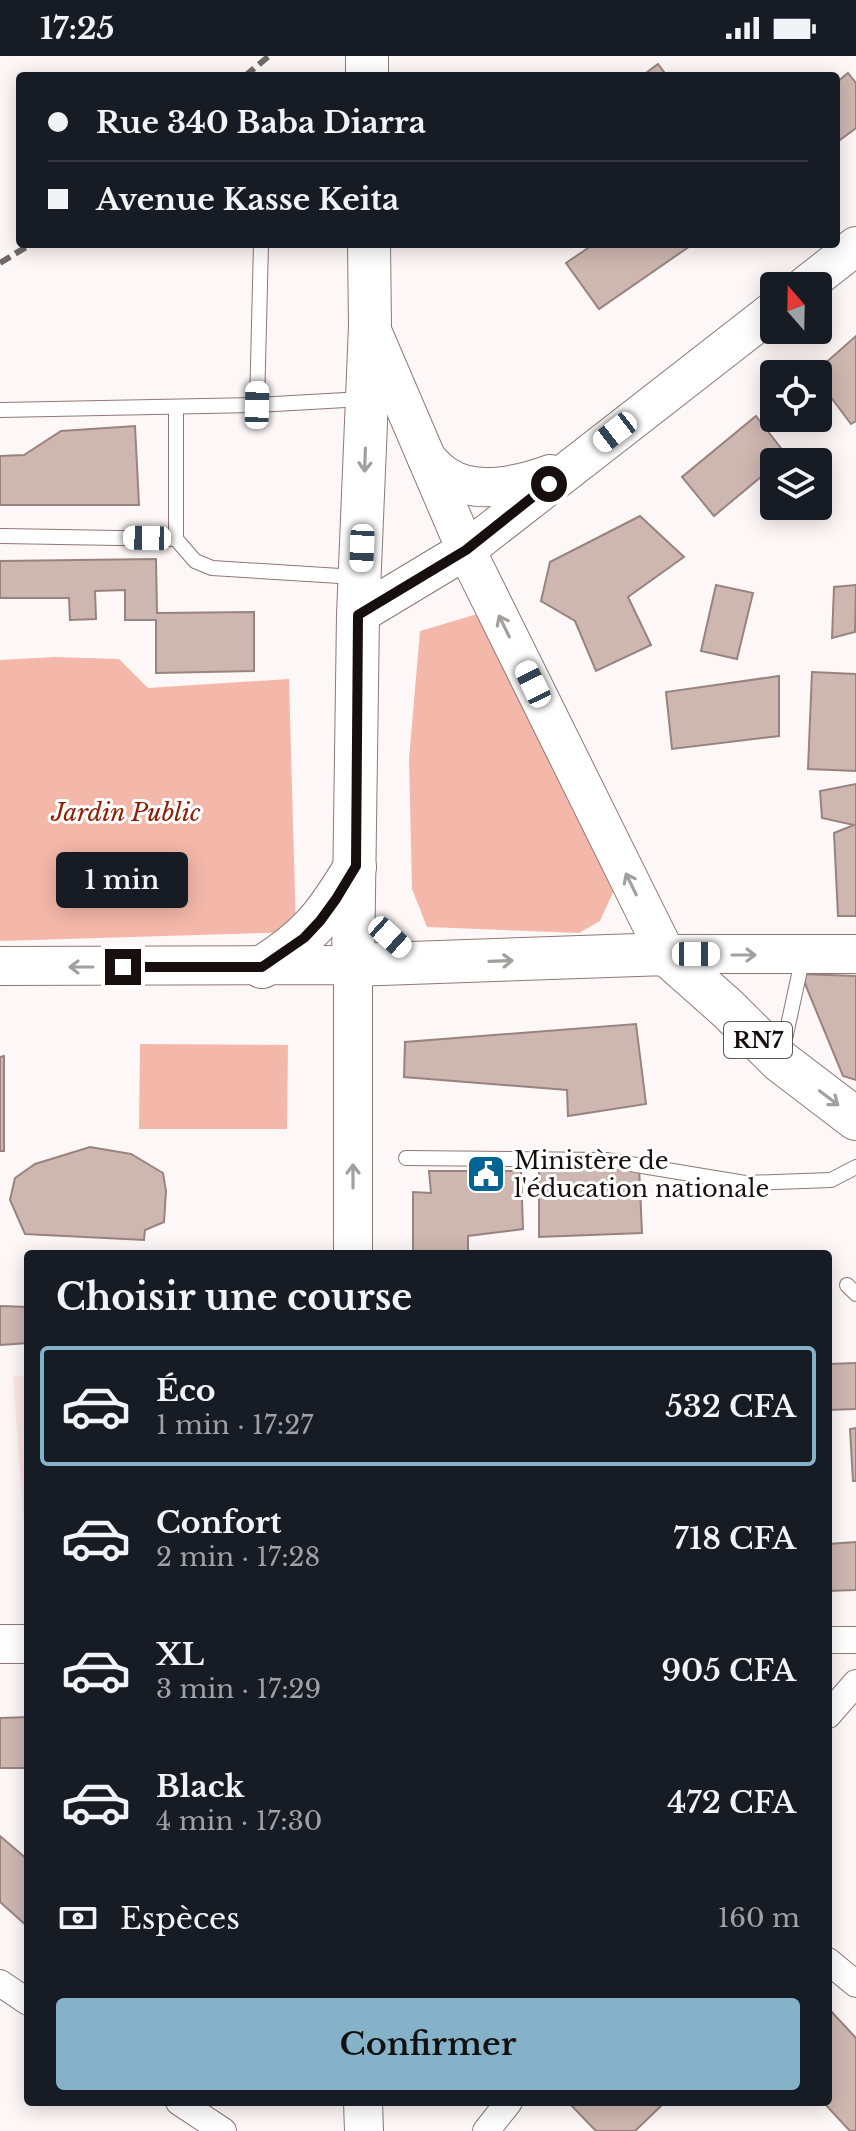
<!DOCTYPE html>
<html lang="fr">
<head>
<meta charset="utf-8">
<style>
	:root { --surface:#171b24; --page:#20242c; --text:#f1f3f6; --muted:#9ea1a6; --line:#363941; --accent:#85b2c9 }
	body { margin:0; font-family:"Libre Baskerville",serif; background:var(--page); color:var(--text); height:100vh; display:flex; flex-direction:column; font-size:30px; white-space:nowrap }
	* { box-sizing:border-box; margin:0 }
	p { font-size:26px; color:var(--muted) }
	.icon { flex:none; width:44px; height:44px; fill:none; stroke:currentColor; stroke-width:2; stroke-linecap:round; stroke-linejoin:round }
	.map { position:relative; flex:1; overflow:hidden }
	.sheet { position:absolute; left:24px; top:1194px; width:808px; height:856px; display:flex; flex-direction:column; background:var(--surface); border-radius:8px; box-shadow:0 4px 20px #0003 }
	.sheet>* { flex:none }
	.banner { position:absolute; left:16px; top:16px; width:824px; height:176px; border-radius:8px; box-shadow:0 4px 20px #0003; display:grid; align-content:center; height:176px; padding:0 32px; background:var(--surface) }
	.needle { width:52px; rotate:340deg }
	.tools { position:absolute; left:760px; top:216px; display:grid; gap:16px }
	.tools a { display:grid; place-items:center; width:72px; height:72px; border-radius:8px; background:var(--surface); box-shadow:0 4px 20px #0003; font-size:40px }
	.end { position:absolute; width:36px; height:36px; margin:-18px; border:10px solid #170f0d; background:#fff; box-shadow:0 0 0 4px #fff }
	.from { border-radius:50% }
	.bubble { position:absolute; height:56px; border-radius:8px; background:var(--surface); box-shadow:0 4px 20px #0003; font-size:26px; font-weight:600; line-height:56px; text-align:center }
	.car { position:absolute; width:24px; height:48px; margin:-24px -12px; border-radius:10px; box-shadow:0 0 6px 2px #0007; background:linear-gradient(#fff 24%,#345 0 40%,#fff 0 76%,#345 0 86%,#fff 0) }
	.banner b { display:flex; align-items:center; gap:28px; height:76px; font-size:30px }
	.banner b+b { border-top:2px solid var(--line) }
	.banner i { width:20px; height:20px; background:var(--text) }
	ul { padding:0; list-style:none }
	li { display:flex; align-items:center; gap:24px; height:120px; margin:0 16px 12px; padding:0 16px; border:4px solid transparent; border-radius:8px }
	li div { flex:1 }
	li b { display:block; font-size:30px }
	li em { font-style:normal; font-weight:600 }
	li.active { border-color:var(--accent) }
	li>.icon { width:72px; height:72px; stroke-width:1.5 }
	h2 { padding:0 32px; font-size:36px; line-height:96px }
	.pay { display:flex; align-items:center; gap:20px; height:88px; padding:0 32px; font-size:30px }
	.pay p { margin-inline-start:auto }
	.button { display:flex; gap:16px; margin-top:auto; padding:16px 32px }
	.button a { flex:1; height:92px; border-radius:8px; background:var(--accent); color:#111; font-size:32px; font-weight:600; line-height:92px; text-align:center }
	.status { display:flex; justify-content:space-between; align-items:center; height:56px; padding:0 40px; background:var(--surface); direction:ltr }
	.status svg { height:22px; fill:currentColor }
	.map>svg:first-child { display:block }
</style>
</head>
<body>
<div class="status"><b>17:25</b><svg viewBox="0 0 49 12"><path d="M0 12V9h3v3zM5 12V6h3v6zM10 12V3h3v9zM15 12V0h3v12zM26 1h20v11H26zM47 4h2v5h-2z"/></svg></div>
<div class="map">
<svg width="856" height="2075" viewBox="0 0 856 2075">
	<rect width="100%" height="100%" fill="#fdf8f7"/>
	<!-- built -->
	<path fill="#fce8e3" d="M13,1320H28V1524Z"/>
	<!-- green -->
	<g fill="#f4b8aa">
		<path d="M501,551L614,834L600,865L579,877L427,871L412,833L409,703L420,575Z"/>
		<path d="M55,601L119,603L148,632L289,623L296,876L0,885V604Z"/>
		<path d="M140,988L288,989L287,1073H139Z"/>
	</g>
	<!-- building -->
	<g fill="#ceb7b1" stroke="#99837e" stroke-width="2">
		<path d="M658,8L667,20H642Z"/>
		<path d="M848,17L856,27V72L836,87V27Z"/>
		<path d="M594,188H693L599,253L566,207Z"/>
		<path d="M856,280V365L851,368L818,324V318H813Z"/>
		<path d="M756,360L787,400L779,406H774V410L714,460L682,421Z"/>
		<path d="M135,370L139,449H0V400L24,399L61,375Z"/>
		<path d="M640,460L684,501L628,541L651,589L596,615L575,565L541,545L550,506Z"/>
		<path d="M156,503L157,557L254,556V615L156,617V564H125V534L95,535L96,563L70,564L69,542H0V505Z"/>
		<path d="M716,529L753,537L737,603L701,595Z"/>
		<path d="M856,529L855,576L832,582L834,531Z"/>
		<path d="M812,616L856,618V715L808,713Z"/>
		<path d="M779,620V680L672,693L666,636Z"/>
		<path d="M856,728V860H838L834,777L854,769L822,762L820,735Z"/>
		<path d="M801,918L856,920V1024L843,1020Z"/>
		<path d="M636,968L646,1048L568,1060L567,1034L404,1021L405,986Z"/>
		<path d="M4,1000V1095H0V1001Z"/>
		<path d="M90,1091L131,1098L163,1117L166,1135L164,1166L145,1174L144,1184L25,1178L10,1144L15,1122L35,1108Z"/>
		<path d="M639,1110L642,1177L539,1181V1115Z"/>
		<path d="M429,1115H521L523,1173L468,1180V1198H413V1136L431,1137Z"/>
		<path d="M0,1250L28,1251V1287L0,1289Z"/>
		<path d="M856,1307V1353L828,1354V1308Z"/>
		<path d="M856,1372V1425H853L850,1373Z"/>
		<path d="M856,1486V1534L828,1535V1488Z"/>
		<path d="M28,1661V1712H0V1662Z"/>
		<path d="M0,1780L28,1804V1871L0,1846Z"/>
		<path d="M828,1952L856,1982V2075H850L823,2046H828Z"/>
		<path d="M568,2046H657L661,2050L635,2075H596Z"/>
	</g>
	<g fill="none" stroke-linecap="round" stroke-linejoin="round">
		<defs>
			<g id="lane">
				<path d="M257,349L261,188"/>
				<path d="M176,351V483L195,505L212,512L356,521"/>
				<path d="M0,354L257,349L363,343"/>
				<path d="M2,480L176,483"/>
				<path d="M782,997L803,900"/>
				<path d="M406,1102L606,1104L745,1127L831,1124L856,1111"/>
				<path d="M847,1229L856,1238"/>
			</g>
			<g id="street">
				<path d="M828,1584H856"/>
				<path d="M828,1659L856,1627"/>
				<path d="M828,1905L856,1928"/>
				<path d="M0,1927L28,1946"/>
				<path d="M179,2046L223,2075"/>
				<path d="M486,2075L509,2046"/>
			</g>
			<g id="secondary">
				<path d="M805,230L856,190"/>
				<path d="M370,270L466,494L666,898H856"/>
				<path d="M427,403C433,409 439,416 446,420C475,440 520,429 550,418"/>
				<path d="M358,559L466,494L774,254"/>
				<path d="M0,910L353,909V1198"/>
				<path d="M0,1588H28"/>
				<path d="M363,2046L364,2075"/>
			</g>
			<g id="primary">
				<path d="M367,0V20"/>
				<path d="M369,188L370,270L358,559L353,909L666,898L728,953L780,1005L856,1063"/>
				<path d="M262,911C310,881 326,859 355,811"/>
			</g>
		</defs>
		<!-- lane casing -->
		<use href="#lane" stroke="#8e7873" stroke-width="16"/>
		<!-- street casing -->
		<use href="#street" stroke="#8e7873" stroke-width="28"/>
		<!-- secondary casing -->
		<use href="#secondary" stroke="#8e7873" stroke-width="40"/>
		<!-- primary casing -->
		<use href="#primary" stroke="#8e7873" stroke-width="44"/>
		<!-- lane -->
		<use href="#lane" stroke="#fff" stroke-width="14"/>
		<!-- street -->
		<use href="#street" stroke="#fff" stroke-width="26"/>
		<!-- secondary -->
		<use href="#secondary" stroke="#fff" stroke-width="38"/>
		<!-- primary -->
		<use href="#primary" stroke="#fff" stroke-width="42"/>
		<!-- rail -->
		<g stroke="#706967" stroke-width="6" stroke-dasharray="12 6" stroke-linecap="butt">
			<path d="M245,20L269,0"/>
			<path d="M0,207L31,188"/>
		</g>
	</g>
	<!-- one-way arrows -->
	<defs><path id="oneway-shaft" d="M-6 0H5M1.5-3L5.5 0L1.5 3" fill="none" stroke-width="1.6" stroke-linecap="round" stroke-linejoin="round" transform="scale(2)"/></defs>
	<g stroke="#a29f9e">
		<use href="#oneway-shaft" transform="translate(365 404) rotate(92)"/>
		<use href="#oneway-shaft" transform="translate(504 570) rotate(-116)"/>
		<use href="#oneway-shaft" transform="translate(631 828) rotate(-116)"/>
		<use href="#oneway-shaft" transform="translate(744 899)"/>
		<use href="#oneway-shaft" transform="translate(501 905) rotate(-2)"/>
		<use href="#oneway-shaft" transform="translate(81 911) rotate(-180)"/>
		<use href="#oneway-shaft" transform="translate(829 1042) rotate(37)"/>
		<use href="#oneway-shaft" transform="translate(353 1120) rotate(-90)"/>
	</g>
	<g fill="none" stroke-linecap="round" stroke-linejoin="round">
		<!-- route -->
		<path stroke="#170f0d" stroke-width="10" d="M123,911H262L304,882L320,865L336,843L356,810L358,559L466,494L549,428"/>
	</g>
	<!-- icons -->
	<defs>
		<symbol id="civic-square" viewBox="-11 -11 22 22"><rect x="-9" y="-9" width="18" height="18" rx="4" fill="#006392" stroke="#fff"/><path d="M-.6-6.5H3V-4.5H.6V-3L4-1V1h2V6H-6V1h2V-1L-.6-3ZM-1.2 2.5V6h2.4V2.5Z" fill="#fff"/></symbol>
	</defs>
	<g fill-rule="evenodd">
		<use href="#civic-square" x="464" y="1096" width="44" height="44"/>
	</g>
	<g text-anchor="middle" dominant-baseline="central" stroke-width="6" stroke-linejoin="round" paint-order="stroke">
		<!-- shield labels -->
		<rect fill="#fff" stroke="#5d5756" stroke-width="2" x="724" y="966" width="68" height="36" rx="6"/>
		<g font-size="22" font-weight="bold" fill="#170f0d">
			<text x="758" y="984">RN7</text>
		</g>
		<!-- park labels -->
		<g font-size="24" font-style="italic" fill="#8e2007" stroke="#fff">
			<text x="126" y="756">Jardin Public</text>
		</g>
		<!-- poi labels -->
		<g font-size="24" fill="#170f0d" stroke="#fff" text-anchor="start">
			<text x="514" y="1104">Ministère de<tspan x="514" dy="28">l'éducation nationale</tspan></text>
		</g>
	</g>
</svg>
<div class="tools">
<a><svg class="needle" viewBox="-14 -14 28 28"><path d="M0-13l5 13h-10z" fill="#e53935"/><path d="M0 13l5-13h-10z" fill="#9ea1a6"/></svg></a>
<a><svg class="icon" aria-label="locate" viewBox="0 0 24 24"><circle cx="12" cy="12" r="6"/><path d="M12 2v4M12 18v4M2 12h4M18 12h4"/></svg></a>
<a><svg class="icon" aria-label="layers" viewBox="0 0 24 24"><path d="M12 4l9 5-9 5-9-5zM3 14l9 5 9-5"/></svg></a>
</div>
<i class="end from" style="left:549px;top:428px"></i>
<i class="end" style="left:123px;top:911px"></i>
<div class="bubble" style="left:56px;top:796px;width:132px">1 min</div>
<i class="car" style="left:257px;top:349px;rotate:1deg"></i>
<i class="car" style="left:615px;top:376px;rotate:232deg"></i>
<i class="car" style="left:147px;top:482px;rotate:271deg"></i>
<i class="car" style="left:362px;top:492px;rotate:182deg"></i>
<i class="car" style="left:533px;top:628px;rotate:334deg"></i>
<i class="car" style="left:390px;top:881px;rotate:132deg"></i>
<i class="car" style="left:696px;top:898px;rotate:90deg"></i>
<div class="banner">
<b><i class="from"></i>Rue 340 Baba Diarra</b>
<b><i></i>Avenue Kasse Keita</b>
</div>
<section class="sheet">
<h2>Choisir une course</h2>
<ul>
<li class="active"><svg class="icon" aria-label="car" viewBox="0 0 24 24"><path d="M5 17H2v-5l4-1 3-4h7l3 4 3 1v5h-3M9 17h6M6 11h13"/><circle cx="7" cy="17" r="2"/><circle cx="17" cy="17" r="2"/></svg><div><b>Éco</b><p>1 min · 17:27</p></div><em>532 CFA</em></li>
<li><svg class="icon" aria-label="car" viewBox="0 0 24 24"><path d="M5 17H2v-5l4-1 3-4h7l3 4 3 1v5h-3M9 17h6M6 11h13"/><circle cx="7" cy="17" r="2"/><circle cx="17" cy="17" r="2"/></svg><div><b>Confort</b><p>2 min · 17:28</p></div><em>718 CFA</em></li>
<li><svg class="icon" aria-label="car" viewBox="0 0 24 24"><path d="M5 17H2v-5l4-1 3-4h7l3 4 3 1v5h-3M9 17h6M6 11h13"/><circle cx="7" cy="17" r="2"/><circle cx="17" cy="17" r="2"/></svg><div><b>XL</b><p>3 min · 17:29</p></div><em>905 CFA</em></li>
<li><svg class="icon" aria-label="car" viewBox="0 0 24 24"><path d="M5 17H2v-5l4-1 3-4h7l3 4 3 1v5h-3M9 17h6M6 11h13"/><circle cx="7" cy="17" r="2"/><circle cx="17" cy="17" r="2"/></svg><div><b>Black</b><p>4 min · 17:30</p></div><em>472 CFA</em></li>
</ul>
<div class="pay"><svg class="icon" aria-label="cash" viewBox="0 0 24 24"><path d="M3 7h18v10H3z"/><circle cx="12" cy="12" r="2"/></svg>Espèces<p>160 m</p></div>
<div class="button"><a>Confirmer</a></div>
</section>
</div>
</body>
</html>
